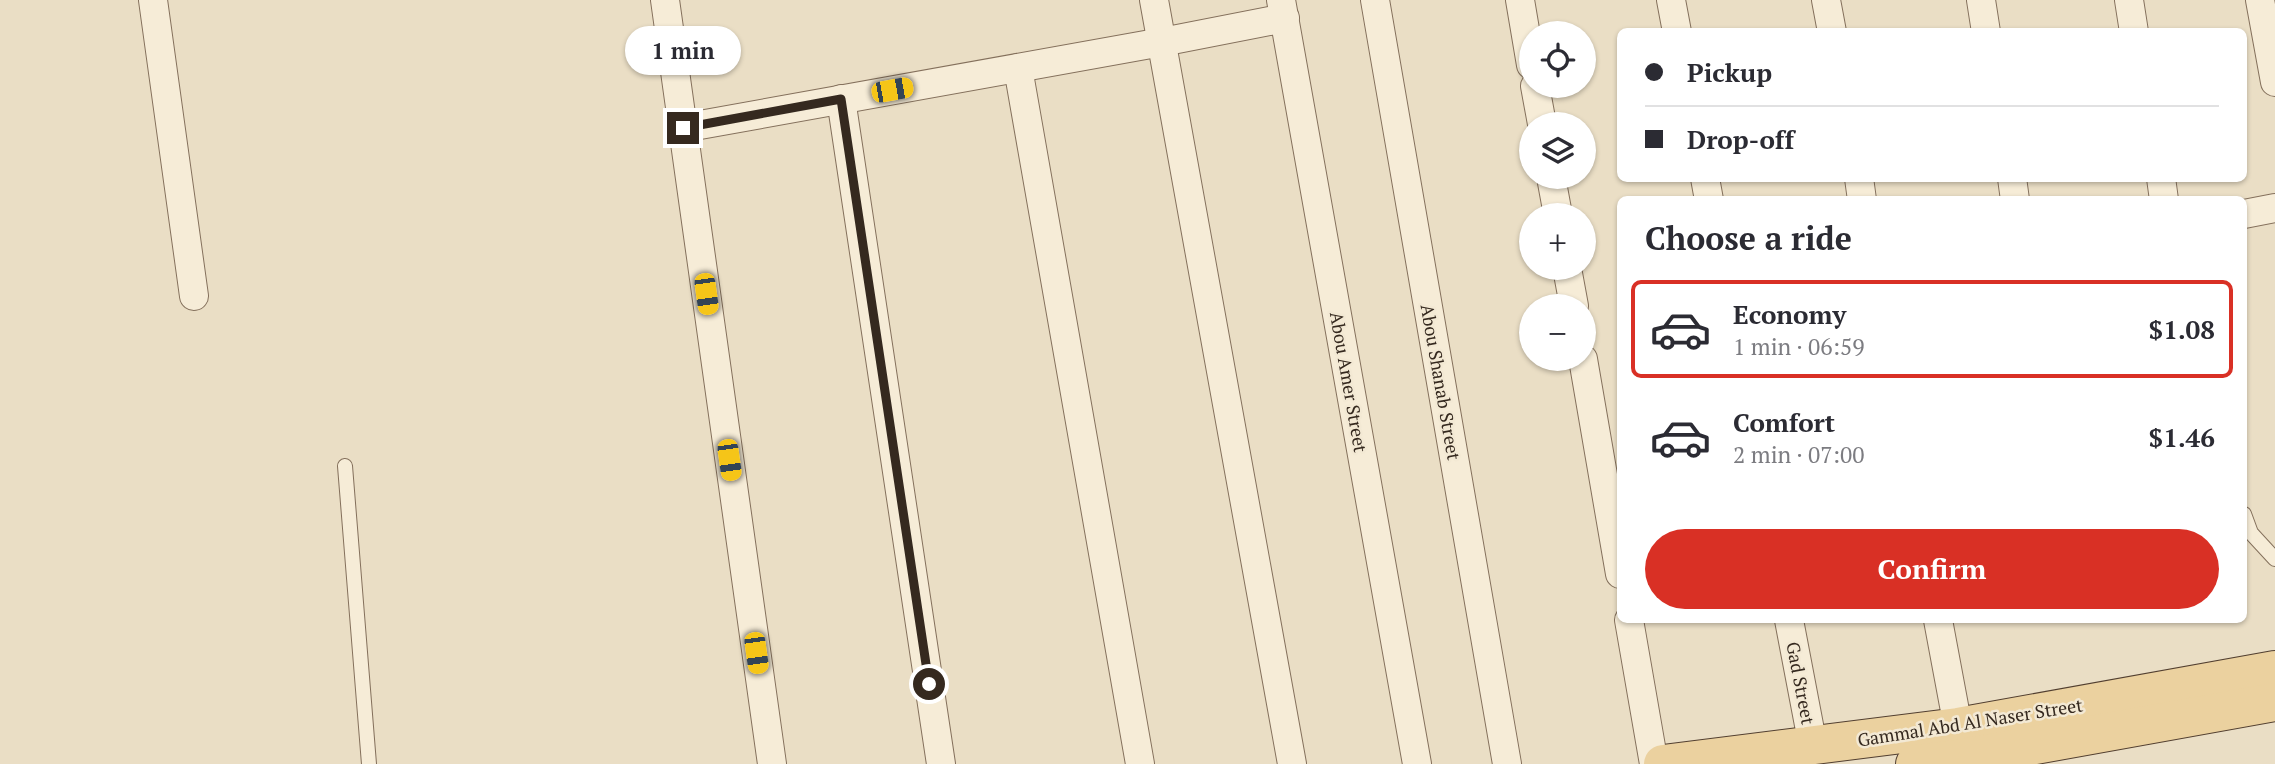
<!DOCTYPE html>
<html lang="en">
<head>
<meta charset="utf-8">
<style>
	:root { --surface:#fff; --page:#f2f2f3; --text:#2b2b33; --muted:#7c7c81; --line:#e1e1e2; --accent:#d93025 }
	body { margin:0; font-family:"PT Serif",serif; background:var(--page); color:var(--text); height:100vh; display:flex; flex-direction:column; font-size:26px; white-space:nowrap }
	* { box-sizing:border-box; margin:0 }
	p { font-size:23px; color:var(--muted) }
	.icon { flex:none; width:38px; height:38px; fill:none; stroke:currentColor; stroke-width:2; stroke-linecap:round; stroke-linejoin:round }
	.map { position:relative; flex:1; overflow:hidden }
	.panel { position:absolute; left:1617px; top:196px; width:630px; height:427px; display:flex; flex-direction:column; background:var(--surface); border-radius:10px; box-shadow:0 2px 5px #0004 }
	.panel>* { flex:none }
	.hud { position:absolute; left:1617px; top:28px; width:630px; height:154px; border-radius:10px; box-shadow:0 2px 5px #0004; display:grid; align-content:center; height:154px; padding:0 28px; background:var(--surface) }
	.buttons { position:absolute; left:1519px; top:21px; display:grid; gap:14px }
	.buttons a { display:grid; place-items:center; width:77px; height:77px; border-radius:50%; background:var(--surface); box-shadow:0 2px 5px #0004; font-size:35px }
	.end { position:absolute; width:32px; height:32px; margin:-16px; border:9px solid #35291f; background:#fff; box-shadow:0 0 0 4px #fff }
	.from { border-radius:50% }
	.bubble { position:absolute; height:49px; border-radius:24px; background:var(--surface); box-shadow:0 2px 5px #0004; font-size:23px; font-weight:700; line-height:49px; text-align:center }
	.car { position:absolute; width:21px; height:42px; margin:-21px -10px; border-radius:9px; box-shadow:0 0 5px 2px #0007; background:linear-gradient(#f5c518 24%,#345 0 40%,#f5c518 0 76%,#345 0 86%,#f5c518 0) }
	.hud b { display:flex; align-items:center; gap:24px; height:66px; font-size:26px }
	.hud b+b { border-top:2px solid var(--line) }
	.hud i { width:18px; height:18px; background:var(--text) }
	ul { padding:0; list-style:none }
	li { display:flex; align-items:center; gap:21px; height:98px; margin:0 14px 10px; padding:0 14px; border:4px solid transparent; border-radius:10px }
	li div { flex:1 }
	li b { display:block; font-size:26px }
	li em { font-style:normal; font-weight:700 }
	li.on { border-color:var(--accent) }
	li>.icon { width:63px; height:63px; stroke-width:1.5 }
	h2 { padding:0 28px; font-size:32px; line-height:84px }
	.primary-button { display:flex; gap:14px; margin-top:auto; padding:14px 28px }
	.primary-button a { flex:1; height:80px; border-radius:42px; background:var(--accent); color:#fff; font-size:28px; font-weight:700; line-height:80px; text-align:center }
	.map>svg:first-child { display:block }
</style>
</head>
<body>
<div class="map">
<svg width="2275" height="764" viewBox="0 0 2275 764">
	<rect width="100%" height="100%" fill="#eadec5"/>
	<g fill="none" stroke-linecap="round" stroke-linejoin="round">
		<defs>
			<g id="lane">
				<path d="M345,466L369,764"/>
				<path d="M2244,514L2251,533L2275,559"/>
			</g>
			<g id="street">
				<path d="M153,0L194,296"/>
				<path d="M665,0L772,764"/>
				<path d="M1154,0L1292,764"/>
				<path d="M1281,0L1417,764"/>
				<path d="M1375,0L1507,764"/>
				<path d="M1520,0L1531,65"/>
				<path d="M1671,0L1677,32"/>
				<path d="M1826,0L1832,32"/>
				<path d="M1981,0L1986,32"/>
				<path d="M2129,0L2134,32"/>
				<path d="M2260,0L2275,82"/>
				<path d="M1018,68L1140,764"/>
				<path d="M1535,86L1542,124"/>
				<path d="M841,99L941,764"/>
				<path d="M683,128L1162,42L1285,18"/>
				<path d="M1551,177L1558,215"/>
				<path d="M1705,178L1709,200"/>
				<path d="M1859,178L1862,200"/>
				<path d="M2012,178L2015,200"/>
				<path d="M2161,178L2164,200"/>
				<path d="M2244,214L2275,208"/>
				<path d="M1567,268L1574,306"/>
				<path d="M1583,359L1620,574"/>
				<path d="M1629,620L1654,764"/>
				<path d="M1789,620L1813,746"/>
				<path d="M1938,620L1958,727"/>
			</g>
			<g id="primary">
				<path d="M1663,764L1958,727L2275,670"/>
				<path d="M1915,764L1963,758L2275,702"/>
			</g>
		</defs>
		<!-- lane casing -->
		<use href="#lane" stroke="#84705c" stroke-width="16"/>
		<!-- street casing -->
		<use href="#street" stroke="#84705c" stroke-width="30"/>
		<!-- primary casing -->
		<use href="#primary" stroke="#523f30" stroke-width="40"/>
		<!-- lane -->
		<use href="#lane" stroke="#f6ecd7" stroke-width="14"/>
		<!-- street -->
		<use href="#street" stroke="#f6ecd7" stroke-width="28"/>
		<!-- primary -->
		<use href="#primary" stroke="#ebd19f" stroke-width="38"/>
	</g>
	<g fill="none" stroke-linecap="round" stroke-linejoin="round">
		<!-- route -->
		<path stroke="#35291f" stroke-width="9" d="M683,128L841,99L929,684"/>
	</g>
	<g text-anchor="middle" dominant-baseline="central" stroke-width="5" stroke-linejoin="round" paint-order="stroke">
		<!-- street labels -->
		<g font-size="18" fill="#35291f" stroke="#f3e9d4">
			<text transform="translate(1349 382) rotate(80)">Abou Amer Street</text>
			<text transform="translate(1441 382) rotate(80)">Abou Shanab Street</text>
			<text transform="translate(1801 683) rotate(79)">Gad Street</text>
			<text transform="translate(1970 722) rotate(-9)">Gammal Abd Al Naser Street</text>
		</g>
	</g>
</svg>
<div class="buttons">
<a><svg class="icon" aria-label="locate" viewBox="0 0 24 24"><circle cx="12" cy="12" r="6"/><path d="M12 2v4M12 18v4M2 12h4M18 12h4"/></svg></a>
<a><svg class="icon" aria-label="layers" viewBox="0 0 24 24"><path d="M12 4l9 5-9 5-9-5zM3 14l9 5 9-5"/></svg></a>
<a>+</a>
<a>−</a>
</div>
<i class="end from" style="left:929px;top:684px"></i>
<i class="end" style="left:683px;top:128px"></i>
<div class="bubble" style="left:625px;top:26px;width:116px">1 min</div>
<i class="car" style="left:892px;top:90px;rotate:80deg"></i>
<i class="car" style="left:706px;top:294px;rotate:172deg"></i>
<i class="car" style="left:729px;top:460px;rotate:172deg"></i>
<i class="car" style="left:756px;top:653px;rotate:172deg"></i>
<div class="hud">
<b><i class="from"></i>Pickup</b>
<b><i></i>Drop-off</b>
</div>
<section class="panel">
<h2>Choose a ride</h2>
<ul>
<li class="on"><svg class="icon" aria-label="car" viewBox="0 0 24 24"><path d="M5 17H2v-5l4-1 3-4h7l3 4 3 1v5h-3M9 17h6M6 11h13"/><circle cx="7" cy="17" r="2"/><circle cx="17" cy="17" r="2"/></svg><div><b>Economy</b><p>1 min · 06:59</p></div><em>$1.08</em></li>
<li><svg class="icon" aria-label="car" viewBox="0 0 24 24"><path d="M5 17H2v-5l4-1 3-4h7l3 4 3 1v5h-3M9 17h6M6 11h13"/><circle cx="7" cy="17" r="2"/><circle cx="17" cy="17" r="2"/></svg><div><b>Comfort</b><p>2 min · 07:00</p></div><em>$1.46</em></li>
</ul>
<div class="primary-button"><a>Confirm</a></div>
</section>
</div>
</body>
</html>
